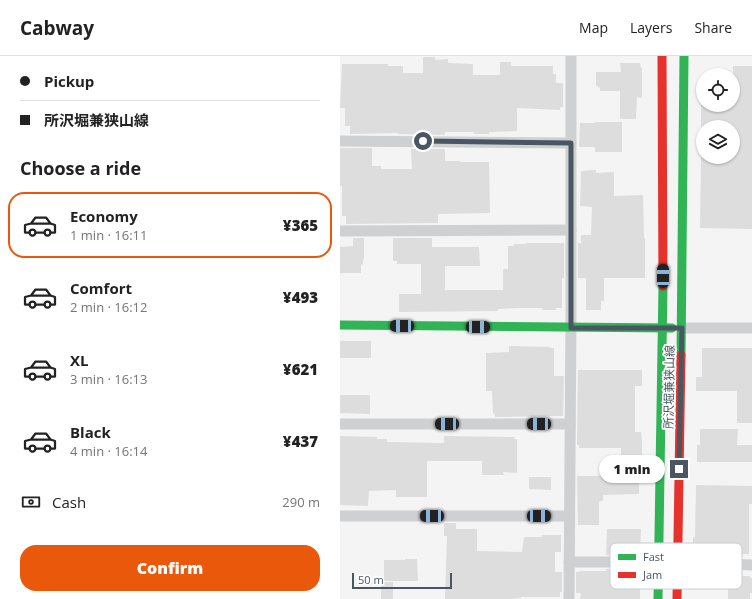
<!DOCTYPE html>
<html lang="en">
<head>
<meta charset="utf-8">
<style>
	:root { --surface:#fff; --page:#f6f6f6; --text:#222; --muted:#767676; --line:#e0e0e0; --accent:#ea580c }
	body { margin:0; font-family:"Open Sans","Noto Sans JP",sans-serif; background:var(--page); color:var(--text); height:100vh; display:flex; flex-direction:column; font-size:15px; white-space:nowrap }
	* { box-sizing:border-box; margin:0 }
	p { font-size:13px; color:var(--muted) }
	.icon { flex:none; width:22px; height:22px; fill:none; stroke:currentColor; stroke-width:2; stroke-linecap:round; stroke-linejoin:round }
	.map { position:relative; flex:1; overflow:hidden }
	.sheet { display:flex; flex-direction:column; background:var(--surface); width:340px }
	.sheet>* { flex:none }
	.top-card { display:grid; align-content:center; height:88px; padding:0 20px; background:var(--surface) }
	.controls { position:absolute; left:356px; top:12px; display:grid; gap:8px }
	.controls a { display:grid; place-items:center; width:44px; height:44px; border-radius:50%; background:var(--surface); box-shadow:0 1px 3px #0004; font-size:20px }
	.scale { position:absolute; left:12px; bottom:10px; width:100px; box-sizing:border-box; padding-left:4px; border:2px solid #4a5661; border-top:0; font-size:11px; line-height:14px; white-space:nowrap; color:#4a5661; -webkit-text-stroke:3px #fff; paint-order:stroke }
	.end { position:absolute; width:18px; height:18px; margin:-9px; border:5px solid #4a5661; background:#fff; box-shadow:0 0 0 2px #fff }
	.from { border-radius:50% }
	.bubble { position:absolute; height:28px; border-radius:14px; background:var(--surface); box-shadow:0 1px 3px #0004; font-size:13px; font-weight:800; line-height:28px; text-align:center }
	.car { position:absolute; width:12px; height:24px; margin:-12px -6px; border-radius:5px; box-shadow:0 0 3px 1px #0007; background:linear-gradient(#222 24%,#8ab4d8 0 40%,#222 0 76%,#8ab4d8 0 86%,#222 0) }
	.top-card b { display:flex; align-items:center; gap:14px; height:38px; font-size:15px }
	.top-card b+b { border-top:1px solid var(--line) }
	.top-card i { width:10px; height:10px; background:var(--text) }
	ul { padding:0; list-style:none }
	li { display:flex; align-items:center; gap:12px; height:66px; margin:0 8px 6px; padding:0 12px; border:2px solid transparent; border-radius:16px }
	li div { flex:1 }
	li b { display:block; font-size:15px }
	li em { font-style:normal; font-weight:800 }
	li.active { border-color:var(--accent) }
	li>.icon { width:36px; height:36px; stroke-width:1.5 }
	h2 { padding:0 20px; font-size:18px; line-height:48px }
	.pay { display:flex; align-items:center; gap:10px; height:44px; padding:0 20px; font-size:15px }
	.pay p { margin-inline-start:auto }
	.action { display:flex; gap:8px; margin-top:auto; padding:8px 20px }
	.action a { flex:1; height:46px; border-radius:16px; background:var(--accent); color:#fff; font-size:16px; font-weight:800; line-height:46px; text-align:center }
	header { display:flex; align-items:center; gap:24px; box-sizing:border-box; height:56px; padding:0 20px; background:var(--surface); border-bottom:1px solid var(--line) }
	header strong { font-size:19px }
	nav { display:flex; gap:22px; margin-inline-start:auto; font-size:14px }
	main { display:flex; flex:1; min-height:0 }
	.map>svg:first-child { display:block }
</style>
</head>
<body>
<header>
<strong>Cabway</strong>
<nav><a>Map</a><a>Layers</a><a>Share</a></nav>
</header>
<main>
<section class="sheet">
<div class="top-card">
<b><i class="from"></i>Pickup</b>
<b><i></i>所沢堀兼狭山線</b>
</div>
<h2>Choose a ride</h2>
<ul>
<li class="active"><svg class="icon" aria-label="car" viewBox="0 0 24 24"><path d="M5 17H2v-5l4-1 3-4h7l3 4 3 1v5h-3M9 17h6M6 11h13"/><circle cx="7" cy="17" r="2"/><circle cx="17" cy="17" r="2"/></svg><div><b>Economy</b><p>1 min · 16:11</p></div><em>¥365</em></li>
<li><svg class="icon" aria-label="car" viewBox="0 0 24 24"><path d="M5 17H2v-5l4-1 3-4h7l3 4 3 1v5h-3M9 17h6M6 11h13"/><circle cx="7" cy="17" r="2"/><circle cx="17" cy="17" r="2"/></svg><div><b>Comfort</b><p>2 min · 16:12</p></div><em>¥493</em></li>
<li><svg class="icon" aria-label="car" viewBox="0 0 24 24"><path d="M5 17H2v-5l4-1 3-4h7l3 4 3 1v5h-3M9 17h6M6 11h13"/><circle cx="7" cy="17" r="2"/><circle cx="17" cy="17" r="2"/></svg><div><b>XL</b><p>3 min · 16:13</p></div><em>¥621</em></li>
<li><svg class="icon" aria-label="car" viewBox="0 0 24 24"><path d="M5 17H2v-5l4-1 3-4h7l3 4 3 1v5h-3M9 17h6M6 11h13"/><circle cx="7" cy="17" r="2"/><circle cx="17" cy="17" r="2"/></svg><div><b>Black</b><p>4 min · 16:14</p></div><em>¥437</em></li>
</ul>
<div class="pay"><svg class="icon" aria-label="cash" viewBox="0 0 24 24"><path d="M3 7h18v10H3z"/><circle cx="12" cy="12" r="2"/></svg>Cash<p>290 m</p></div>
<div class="action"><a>Confirm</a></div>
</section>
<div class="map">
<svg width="412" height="543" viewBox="0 0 412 543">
	<rect width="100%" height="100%" fill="#f4f4f4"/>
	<!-- building -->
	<g fill="#ddddde">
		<path d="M83,1H95V4L108,3V7L133,8V19H160V6H171V10H213V18H216V27H223V51H220V54L177,52V75L149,76V78H134V76H105V79L58,78V77L10,78V70H5V52H0L2,8H48V10H63V17H83Z"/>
		<path d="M280,7H300L301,12H302V42L297,41L296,63H280V35H260V31L258,32V30H256V16H281Z"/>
		<path d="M393,10H412V173L360,172L361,101H393V71H361V49H393Z"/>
		<path d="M255,66H282V96H255V91H239L240,67H255Z"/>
		<path d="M0,92H32V110H41V113H72L71,93H105V105H120V106H149L150,157L98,158V167L6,168V160H2V130H0Z"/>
		<path d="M256,114V117L274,116V140L303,139L304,182H305V222H264V245H261V254H246V222H238V187H241V179H251L252,151L240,150L241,115Z"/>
		<path d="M13,182H24V203H23V209L21,208V217H0V191L13,190Z"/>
		<path d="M53,182H92V191H139L140,210H105V234H163V213H168V190H174V188H186V187H224V222H222V252H216V254H202V252H179L158,253V255L59,256V238H81V208H57V205H53Z"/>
		<rect x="0" y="285" width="31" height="17"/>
		<path d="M169,290L210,291V292H214V320H224L223,360L155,361V358L153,357L152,335H146V297L169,296Z"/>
		<path d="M362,292H412V367H397V335H356V321H362Z"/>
		<path d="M238,314H302V330H295V376H301L302,385V412H299V438L263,439V445H259V469H238L237,420H281V392H239V389H237Z"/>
		<path d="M0,339H30V358L0,357Z"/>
		<path d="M360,373H398L397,389H412V406H357V389H360Z"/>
		<path d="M0,380L37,381V383H47V386L104,387V380L175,381L174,383H177V417L163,416L164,419H142V405H87V441H56V434L29,435L28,450L0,449Z"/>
		<path d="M189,421H211V434L189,433Z"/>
		<path d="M356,429L412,430V448H409V498H372V499H353V481H355Z"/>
		<path d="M104,467H116V473H137V495L182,496L184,481H202V479H221V496H215V516H222V536H220V541H181V542L172,543H105L107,480H104Z"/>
		<path d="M267,473H301L300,499H266Z"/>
		<path d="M65,503H77L78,525H44V504H65Z"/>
		<path d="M266,513H300V543H240L241,537H236V516H240L239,515H266Z"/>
		<path d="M388,520H410V522H412V537H410V543H388Z"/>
		<rect x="41" y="526" width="12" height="17"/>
	</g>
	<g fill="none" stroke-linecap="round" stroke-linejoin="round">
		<!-- street -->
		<g stroke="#ced0d2" stroke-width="11">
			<path d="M0,85L231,87"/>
			<path d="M0,175L231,174"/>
			<path d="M342,272H412"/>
			<path d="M0,368H230"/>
			<path d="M0,460H229"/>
			<path d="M229,506H318"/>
			<path d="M337,506L412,509"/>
			<path d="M229,543L231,260V0"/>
		</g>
		<!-- fast -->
		<g stroke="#30b455" stroke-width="9">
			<path d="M0,269L332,272"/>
			<path d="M341,299L344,0"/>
			<path d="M318,543L323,230"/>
		</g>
		<!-- jam -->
		<g stroke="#e5322d" stroke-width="9">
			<path d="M322,0L323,230"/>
			<path d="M337,543L341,299"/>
		</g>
	</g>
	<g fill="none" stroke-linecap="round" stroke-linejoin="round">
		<!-- route -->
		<path stroke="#4a5661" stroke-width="5" d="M83,85L231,87V272H342L339,413"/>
	</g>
	<g text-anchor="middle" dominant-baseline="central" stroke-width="3.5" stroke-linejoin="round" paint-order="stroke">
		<!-- street labels -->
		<g font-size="12" fill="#4a5661" stroke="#fff">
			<text transform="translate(329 331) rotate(-89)">所沢堀兼狭山線</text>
		</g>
	</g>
	<!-- legend -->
	<rect x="270" y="487" width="132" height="46" rx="6" fill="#fff" stroke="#c9ccd0" stroke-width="1"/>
	<rect x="278" y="498" width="18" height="6" fill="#30b455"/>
	<rect x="278" y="516" width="18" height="6" fill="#e5322d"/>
	<g font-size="11" fill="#4a5661">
		<text x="303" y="505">Fast</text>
		<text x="303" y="523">Jam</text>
	</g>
</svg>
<div class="controls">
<a><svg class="icon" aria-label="locate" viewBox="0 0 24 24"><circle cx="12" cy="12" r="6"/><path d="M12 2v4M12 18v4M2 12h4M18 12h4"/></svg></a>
<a><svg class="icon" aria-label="layers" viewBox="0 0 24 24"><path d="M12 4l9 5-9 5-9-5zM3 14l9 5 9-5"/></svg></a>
</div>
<div class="scale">50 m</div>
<i class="end from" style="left:83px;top:85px"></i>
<i class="end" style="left:339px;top:413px"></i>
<div class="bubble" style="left:259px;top:399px;width:66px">1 min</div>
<i class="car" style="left:323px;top:220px;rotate:0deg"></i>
<i class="car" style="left:62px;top:270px;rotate:270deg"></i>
<i class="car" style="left:138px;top:271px;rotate:91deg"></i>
<i class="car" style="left:107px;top:368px;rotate:270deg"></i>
<i class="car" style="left:199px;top:368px;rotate:270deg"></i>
<i class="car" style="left:92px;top:460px;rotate:270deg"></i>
<i class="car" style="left:199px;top:460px;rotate:90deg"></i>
</div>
</main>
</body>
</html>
